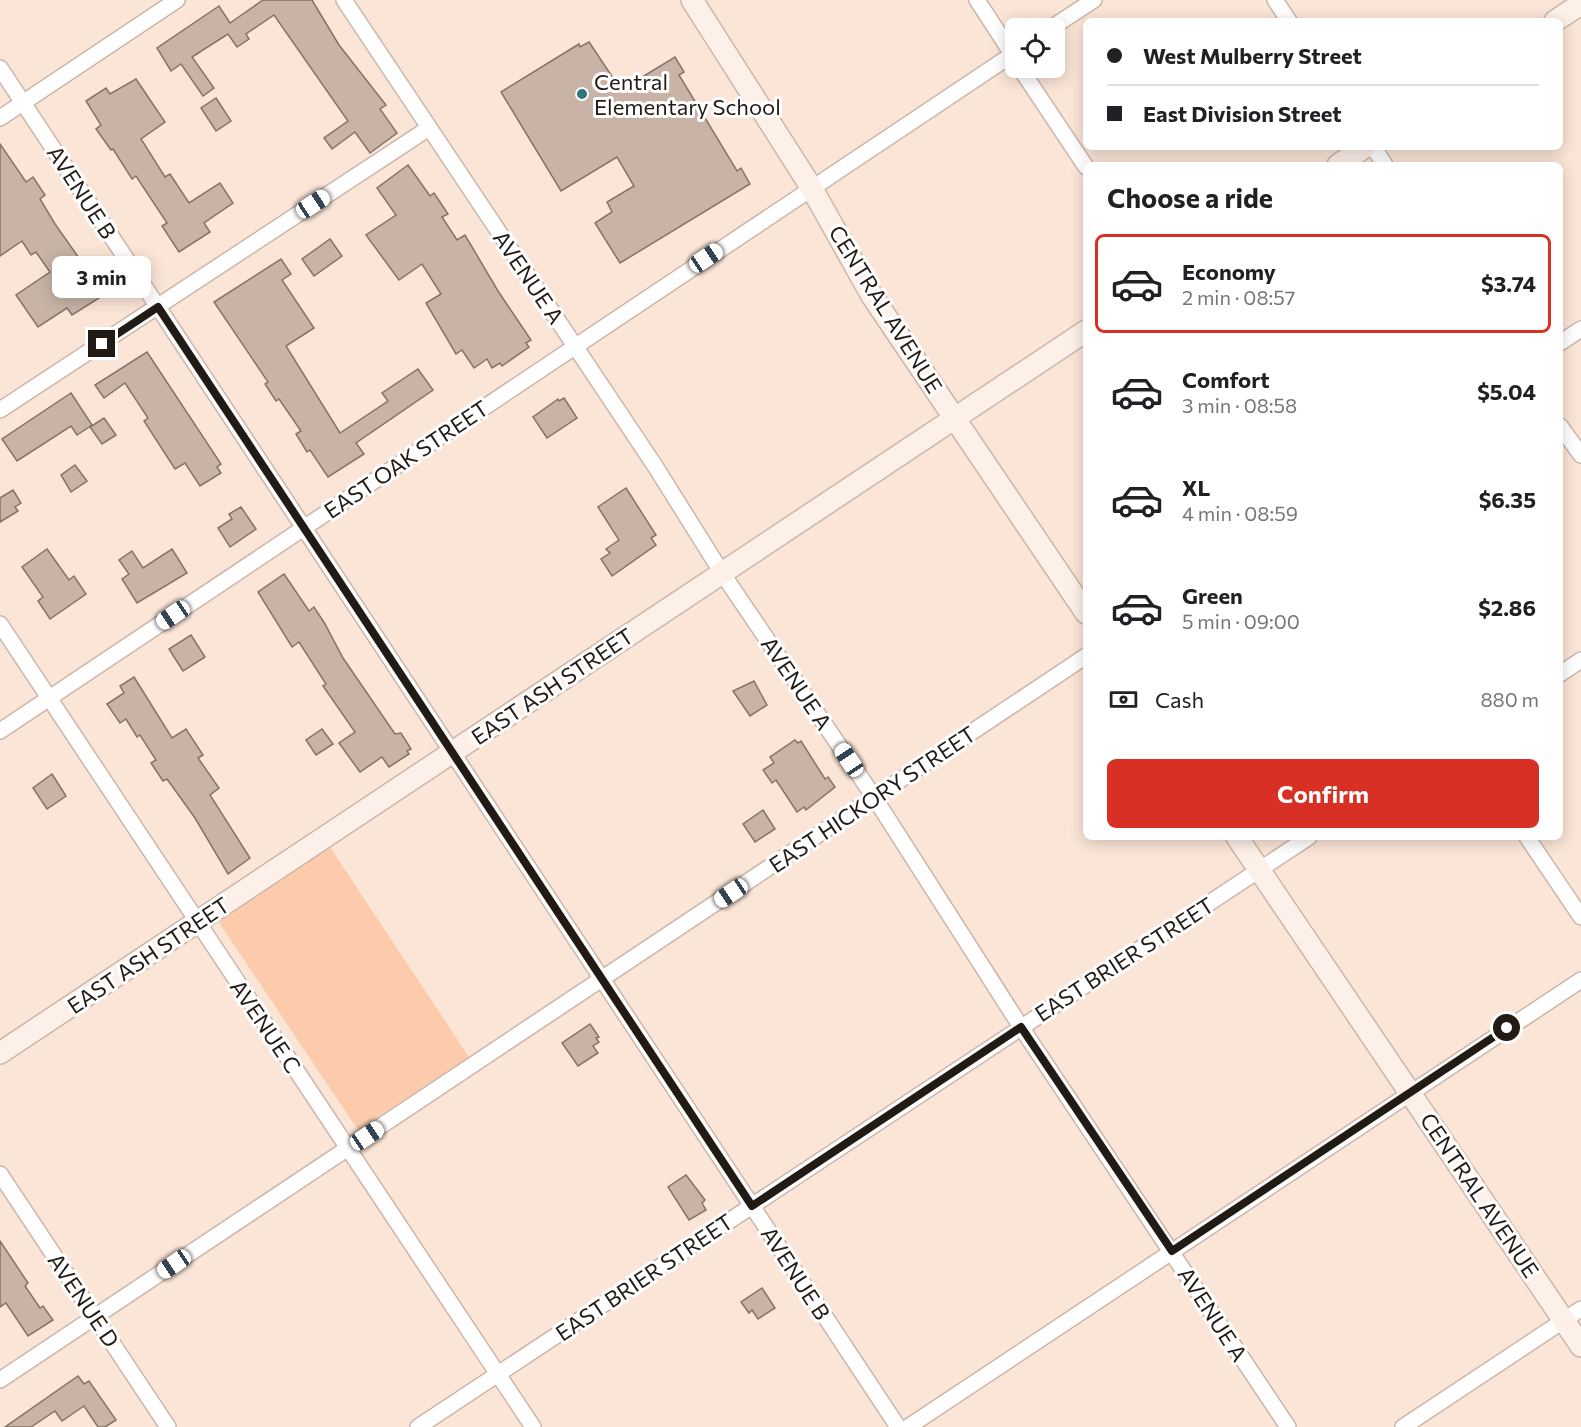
<!DOCTYPE html>
<html lang="en">
<head>
<meta charset="utf-8">
<style>
	:root { --surface:#fff; --page:#f2f2f2; --text:#202124; --muted:#757577; --line:#e0e0e0; --accent:#d93025 }
	body { margin:0; font-family:Commissioner,sans-serif; background:var(--page); color:var(--text); height:100vh; display:flex; flex-direction:column; font-size:22px; white-space:nowrap }
	* { box-sizing:border-box; margin:0 }
	p { font-size:20px; color:var(--muted) }
	.icon { flex:none; width:33px; height:33px; fill:none; stroke:currentColor; stroke-width:2; stroke-linecap:round; stroke-linejoin:round }
	.map { position:relative; flex:1; overflow:hidden }
	.drawer { position:absolute; left:1083px; top:162px; width:480px; height:678px; display:flex; flex-direction:column; background:var(--surface); border-radius:9px; box-shadow:0 3px 15px #0003 }
	.drawer>* { flex:none }
	.top-card { position:absolute; left:1083px; top:18px; width:480px; height:132px; border-radius:9px; box-shadow:0 3px 15px #0003; display:grid; align-content:center; height:132px; padding:0 24px; background:var(--surface) }
	.buttons { position:absolute; left:1005px; top:18px; display:grid; gap:12px }
	.buttons a { display:grid; place-items:center; width:60px; height:60px; border-radius:9px; background:var(--surface); box-shadow:0 3px 15px #0003; font-size:30px }
	.end { position:absolute; width:27px; height:27px; margin:-14px; border:8px solid #211a15; background:#fff; box-shadow:0 0 0 3px #fff }
	.from { border-radius:50% }
	.bubble { position:absolute; height:42px; border-radius:9px; background:var(--surface); box-shadow:0 3px 15px #0003; font-size:20px; font-weight:700; line-height:42px; text-align:center }
	.car { position:absolute; width:18px; height:36px; margin:-18px -9px; border-radius:8px; box-shadow:0 0 4px 2px #0007; background:linear-gradient(#fff 24%,#345 0 40%,#fff 0 76%,#345 0 86%,#fff 0) }
	.top-card b { display:flex; align-items:center; gap:21px; height:57px; font-size:22px }
	.top-card b+b { border-top:2px solid var(--line) }
	.top-card i { width:15px; height:15px; background:var(--text) }
	ul { padding:0; list-style:none }
	li { display:flex; align-items:center; gap:18px; height:99px; margin:0 12px 9px; padding:0 12px; border:3px solid transparent; border-radius:9px }
	li div { flex:1 }
	li b { display:block; font-size:22px }
	li em { font-style:normal; font-weight:700 }
	li.current { border-color:var(--accent) }
	li>.icon { width:54px; height:54px; stroke-width:1.5 }
	h2 { padding:0 24px; font-size:27px; line-height:72px }
	.pay { display:flex; align-items:center; gap:15px; height:66px; padding:0 24px; font-size:22px }
	.pay p { margin-inline-start:auto }
	.button { display:flex; gap:12px; margin-top:auto; padding:12px 24px }
	.button a { flex:1; height:69px; border-radius:9px; background:var(--accent); color:#fff; font-size:24px; font-weight:700; line-height:69px; text-align:center }
	.map>svg:first-child { display:block }
</style>
</head>
<body>
<div class="map">
<svg width="1581" height="1427" viewBox="0 0 1581 1427">
	<rect width="100%" height="100%" fill="#fbe5d7"/>
	<!-- green -->
	<path fill="#fccbac" d="M330,847L469,1057L358,1130L218,921Z"/>
	<!-- building -->
	<g fill="#c8b3a6" stroke="#867266" stroke-width="1.5">
		<path d="M263,0H312L339,45L386,105L380,109L397,133L370,153L355,132L332,149L324,138L348,121L274,15L246,34L249,39L237,47L228,34L192,57L214,88L203,96L181,64L171,71L157,48L219,6L230,23Z"/>
		<path d="M589,42L621,90L675,57L684,72L679,75L737,171L741,168L750,184L620,263L595,223L612,212L607,202L634,186L617,157L561,191L501,92L579,44L580,47Z"/>
		<path d="M136,79L165,122L141,139L165,177L170,174L189,203L220,183L233,203L204,223L210,232L179,252L162,226L167,223L136,176L132,179L113,149L111,150L96,129L101,125L86,101L106,88L110,94Z"/>
		<path d="M216,98L231,121L216,131L201,108Z"/>
		<path d="M0,144L26,182L33,177L45,195L40,199L55,224L91,275L94,273L107,293L72,315L67,308L38,327L16,295L50,272L36,252L31,255L22,241L0,256Z"/>
		<path d="M408,165L430,196L434,193L448,214L442,217L457,240L465,235L498,291L531,340L526,343L529,347L502,366L500,363L492,368L487,359L474,368L462,350L456,354L426,303L441,294L422,264L399,280L366,235L396,215L377,188Z"/>
		<path d="M330,239L342,256L314,276L302,259Z"/>
		<path d="M281,259L291,274L282,280L314,328L286,346L340,433L388,401L382,393L418,369L433,390L356,443L364,454L328,477L310,450L307,452L296,434L301,431L279,399L276,401L265,384L268,382L214,302Z"/>
		<path d="M147,352L221,464L217,467L221,473L200,486L185,463L175,469L144,421L148,418L125,383L104,398L95,385Z"/>
		<path d="M71,393L92,425L77,435L71,426L17,461L2,439Z"/>
		<path d="M564,398L577,418L547,438L533,417L558,399L559,401Z"/>
		<path d="M104,418L116,435L102,444L90,427Z"/>
		<path d="M75,465L87,481L71,492L61,475Z"/>
		<path d="M626,488L656,535L651,538L656,545L612,576L601,559L610,553L606,549L619,540L598,507Z"/>
		<path d="M13,490L21,503L15,507L18,511L0,522V498Z"/>
		<path d="M241,507L256,529L230,547L218,528L232,519L229,514Z"/>
		<path d="M47,549L69,580L74,576L86,594L50,619L38,601L43,597L22,567Z"/>
		<path d="M172,549L187,573L137,603L122,579L129,574L119,560L132,551L143,568Z"/>
		<path d="M284,574L309,611L314,607L325,624L343,658L395,734L401,733L411,749L407,751L409,754L389,767L382,757L360,772L339,743L355,732L323,686L326,684L299,642L292,647L258,592Z"/>
		<path d="M191,635L205,657L183,671L169,649Z"/>
		<path d="M134,677L172,738L186,729L203,755L198,758L219,788L210,795L250,858L228,874L195,818L167,779L163,781L151,763L156,760L140,735L137,737L126,719L120,723L107,704L124,693L120,686Z"/>
		<path d="M754,681L767,705L750,716L733,691Z"/>
		<path d="M322,729L333,744L316,755L306,740Z"/>
		<path d="M795,740L798,743L801,741L825,779L828,777L835,787L806,810L804,807L797,812L776,780L772,783L763,770L774,763L770,757Z"/>
		<path d="M52,774L66,796L47,809L33,788Z"/>
		<path d="M763,810L775,829L755,842L743,824Z"/>
		<path d="M590,1024L599,1037L596,1038L599,1042L593,1046L598,1053L578,1066L562,1043Z"/>
		<path d="M686,1175L705,1200L702,1203L706,1210L689,1220L668,1187Z"/>
		<path d="M0,1241L28,1283L25,1286L40,1308L43,1306L53,1320L28,1336L6,1303L0,1307Z"/>
		<path d="M762,1288L775,1308L758,1319L752,1310L749,1313L741,1302Z"/>
		<path d="M78,1376L84,1384L89,1381L116,1420L105,1427H98L84,1406L62,1421L55,1411L31,1427H5Z"/>
	</g>
	<g fill="none" stroke-linecap="round" stroke-linejoin="round">
		<defs>
			<g id="street">
				<path d="M344,0L655,466L722,573L874,797L1021,1027L1288,1427"/>
				<path d="M977,0L1016,60"/>
				<path d="M1275,0L1289,21"/>
				<path d="M1051,28L1094,0"/>
				<path d="M0,68L898,1427"/>
				<path d="M1020,68L1086,167"/>
				<path d="M0,118L177,0"/>
				<path d="M1373,147L1385,165"/>
				<path d="M1560,343L1581,329"/>
				<path d="M0,410L429,128"/>
				<path d="M1560,426L1581,455"/>
				<path d="M0,624L533,1427"/>
				<path d="M1560,674L1581,660"/>
				<path d="M0,731L1016,52"/>
				<path d="M1527,837L1581,917"/>
				<path d="M0,1174L168,1427"/>
				<path d="M0,1380L1086,656"/>
				<path d="M418,1427L1309,837"/>
				<path d="M908,1427L1581,980"/>
				<path d="M1403,1427L1581,1309"/>
			</g>
			<g id="secondary">
				<path d="M692,0L811,187L872,296L1086,613"/>
				<path d="M1555,21L1581,4"/>
				<path d="M1338,165L1365,147"/>
				<path d="M1237,837L1581,1346"/>
				<path d="M0,1053L1086,331"/>
			</g>
		</defs>
		<!-- street casing -->
		<use href="#street" stroke="#cbb6a9" stroke-width="18"/>
		<!-- secondary casing -->
		<use href="#secondary" stroke="#cbb6a9" stroke-width="24"/>
		<!-- street -->
		<use href="#street" stroke="#fff" stroke-width="15"/>
		<!-- secondary -->
		<use href="#secondary" stroke="#fcf0e8" stroke-width="21"/>
	</g>
	<g fill="none" stroke-linecap="round" stroke-linejoin="round">
		<!-- route -->
		<path stroke="#211a15" stroke-width="8" d="M102,344L158,307L752,1206L1021,1027L1172,1251L1507,1028"/>
	</g>
	<!-- markers -->
	<circle fill="#2e777e" stroke="#fff" stroke-width="2" cx="582" cy="94" r="6"/>
	<g text-anchor="middle" dominant-baseline="central" stroke-width="6" stroke-linejoin="round" paint-order="stroke">
		<!-- poi labels -->
		<g font-size="22" fill="#211a15" stroke="#fff" text-anchor="start">
			<text x="594" y="81">Central<tspan x="594" dy="25">Elementary School</tspan></text>
		</g>
		<!-- street labels -->
		<g font-size="22" fill="#211a15" stroke="#fff">
			<text transform="translate(82 192) rotate(57)">AVENUE B</text>
			<text transform="translate(529 277) rotate(56)">AVENUE A</text>
			<text transform="translate(886 309) rotate(58)">CENTRAL AVENUE</text>
			<text transform="translate(406 459) rotate(-34)">EAST OAK STREET</text>
			<text transform="translate(797 683) rotate(56)">AVENUE A</text>
			<text transform="translate(552 686) rotate(-34)">EAST ASH STREET</text>
			<text transform="translate(872 799) rotate(-34)">EAST HICKORY STREET</text>
			<text transform="translate(148 955) rotate(-34)">EAST ASH STREET</text>
			<text transform="translate(1124 959) rotate(-33)">EAST BRIER STREET</text>
			<text transform="translate(266 1026) rotate(56)">AVENUE C</text>
			<text transform="translate(1480 1195) rotate(56)">CENTRAL AVENUE</text>
			<text transform="translate(796 1273) rotate(57)">AVENUE B</text>
			<text transform="translate(644 1277) rotate(-34)">EAST BRIER STREET</text>
			<text transform="translate(84 1300) rotate(56)">AVENUE D</text>
			<text transform="translate(1213 1314) rotate(57)">AVENUE A</text>
		</g>
	</g>
</svg>
<div class="buttons">
<a><svg class="icon" aria-label="locate" viewBox="0 0 24 24"><circle cx="12" cy="12" r="6"/><path d="M12 2v4M12 18v4M2 12h4M18 12h4"/></svg></a>
</div>
<i class="end from" style="left:1507px;top:1028px"></i>
<i class="end" style="left:102px;top:344px"></i>
<div class="bubble" style="left:52px;top:256px;width:99px">3 min</div>
<i class="car" style="left:313px;top:204px;rotate:57deg"></i>
<i class="car" style="left:706px;top:258px;rotate:56deg"></i>
<i class="car" style="left:173px;top:615px;rotate:236deg"></i>
<i class="car" style="left:849px;top:760px;rotate:326deg"></i>
<i class="car" style="left:731px;top:893px;rotate:236deg"></i>
<i class="car" style="left:367px;top:1136px;rotate:56deg"></i>
<i class="car" style="left:174px;top:1264px;rotate:236deg"></i>
<div class="top-card">
<b><i class="from"></i>West Mulberry Street</b>
<b><i></i>East Division Street</b>
</div>
<section class="drawer">
<h2>Choose a ride</h2>
<ul>
<li class="current"><svg class="icon" aria-label="car" viewBox="0 0 24 24"><path d="M5 17H2v-5l4-1 3-4h7l3 4 3 1v5h-3M9 17h6M6 11h13"/><circle cx="7" cy="17" r="2"/><circle cx="17" cy="17" r="2"/></svg><div><b>Economy</b><p>2 min · 08:57</p></div><em>$3.74</em></li>
<li><svg class="icon" aria-label="car" viewBox="0 0 24 24"><path d="M5 17H2v-5l4-1 3-4h7l3 4 3 1v5h-3M9 17h6M6 11h13"/><circle cx="7" cy="17" r="2"/><circle cx="17" cy="17" r="2"/></svg><div><b>Comfort</b><p>3 min · 08:58</p></div><em>$5.04</em></li>
<li><svg class="icon" aria-label="car" viewBox="0 0 24 24"><path d="M5 17H2v-5l4-1 3-4h7l3 4 3 1v5h-3M9 17h6M6 11h13"/><circle cx="7" cy="17" r="2"/><circle cx="17" cy="17" r="2"/></svg><div><b>XL</b><p>4 min · 08:59</p></div><em>$6.35</em></li>
<li><svg class="icon" aria-label="car" viewBox="0 0 24 24"><path d="M5 17H2v-5l4-1 3-4h7l3 4 3 1v5h-3M9 17h6M6 11h13"/><circle cx="7" cy="17" r="2"/><circle cx="17" cy="17" r="2"/></svg><div><b>Green</b><p>5 min · 09:00</p></div><em>$2.86</em></li>
</ul>
<div class="pay"><svg class="icon" aria-label="cash" viewBox="0 0 24 24"><path d="M3 7h18v10H3z"/><circle cx="12" cy="12" r="2"/></svg>Cash<p>880 m</p></div>
<div class="button"><a>Confirm</a></div>
</section>
</div>
</body>
</html>
